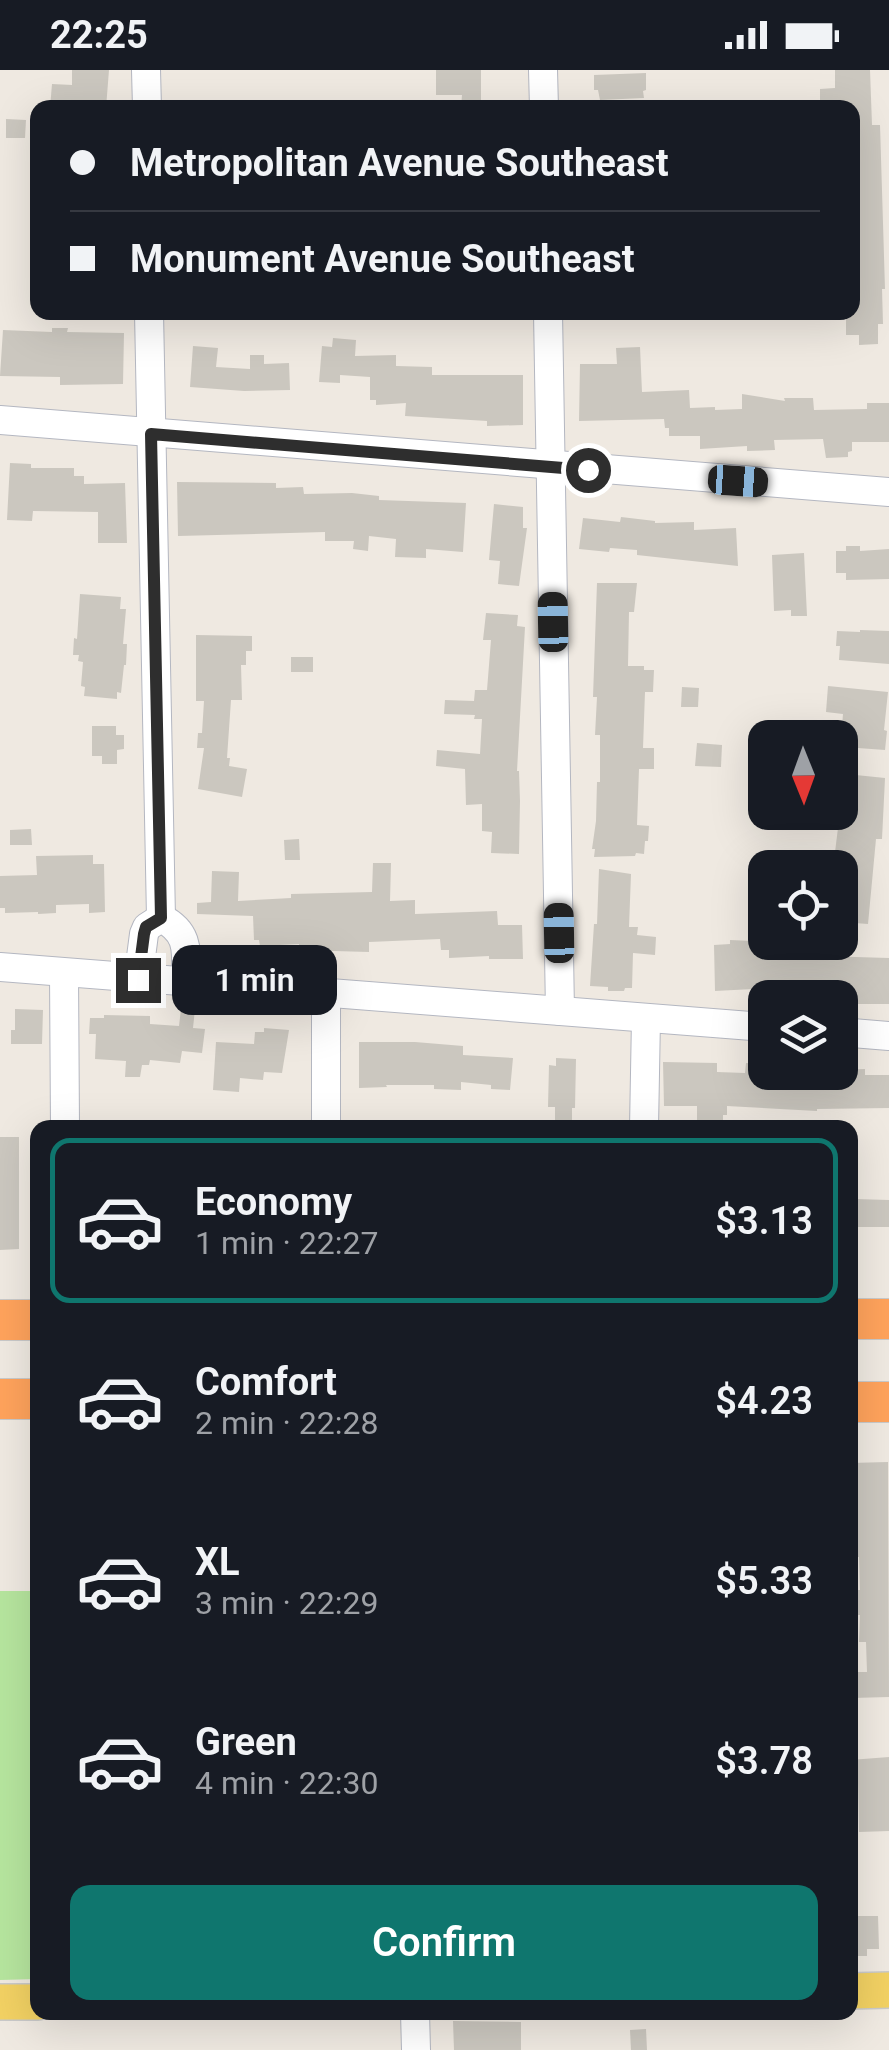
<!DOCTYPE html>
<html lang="en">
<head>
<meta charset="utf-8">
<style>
	:root { --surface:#171b24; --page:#242831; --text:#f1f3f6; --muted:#9ea1a6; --line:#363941; --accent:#0f766e }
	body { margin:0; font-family:Roboto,sans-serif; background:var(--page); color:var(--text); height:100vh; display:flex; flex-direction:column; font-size:38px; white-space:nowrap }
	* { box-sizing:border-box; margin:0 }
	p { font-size:32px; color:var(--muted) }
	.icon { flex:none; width:55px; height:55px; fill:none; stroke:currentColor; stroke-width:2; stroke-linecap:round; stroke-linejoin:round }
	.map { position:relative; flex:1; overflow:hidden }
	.panel { position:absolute; left:30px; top:1050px; width:828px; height:900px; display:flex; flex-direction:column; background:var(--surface); border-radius:20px; box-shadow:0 10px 40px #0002 }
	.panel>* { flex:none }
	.guide { position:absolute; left:30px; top:30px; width:830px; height:220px; border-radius:20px; box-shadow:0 10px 40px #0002; display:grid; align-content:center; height:220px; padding:0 40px; background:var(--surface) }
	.needle { width:65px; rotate:179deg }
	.tools { position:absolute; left:748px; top:650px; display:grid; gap:20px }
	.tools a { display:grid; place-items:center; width:110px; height:110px; border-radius:20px; background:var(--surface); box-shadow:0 10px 40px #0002; font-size:50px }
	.end { position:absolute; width:45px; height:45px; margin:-22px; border:12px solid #2e2e2e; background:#fff; box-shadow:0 0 0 5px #fff }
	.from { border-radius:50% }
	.bubble { position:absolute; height:70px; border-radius:20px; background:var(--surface); box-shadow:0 10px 40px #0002; font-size:32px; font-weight:600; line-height:70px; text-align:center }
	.car { position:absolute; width:30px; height:60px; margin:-30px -15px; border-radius:12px; box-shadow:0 0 8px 2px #0007; background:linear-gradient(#222 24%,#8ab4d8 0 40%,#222 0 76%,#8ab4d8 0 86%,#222 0) }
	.guide b { display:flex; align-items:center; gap:35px; height:95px; font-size:38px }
	.guide b+b { border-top:2px solid var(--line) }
	.guide i { width:25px; height:25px; background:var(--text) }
	ul { padding:18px 0 0; list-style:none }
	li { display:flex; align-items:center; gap:30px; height:165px; margin:0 20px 15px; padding:0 20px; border:5px solid transparent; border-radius:20px }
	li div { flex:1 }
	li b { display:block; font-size:38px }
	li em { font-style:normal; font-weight:600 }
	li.selected { border-color:var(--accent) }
	li>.icon { width:90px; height:90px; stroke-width:1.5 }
	.action { display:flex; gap:20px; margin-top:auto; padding:20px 40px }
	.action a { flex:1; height:115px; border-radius:20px; background:var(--accent); color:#fff; font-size:40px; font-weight:600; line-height:115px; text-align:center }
	.status { display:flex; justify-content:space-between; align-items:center; height:70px; padding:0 50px; background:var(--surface); direction:ltr }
	.status svg { height:28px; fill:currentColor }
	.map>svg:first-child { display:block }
</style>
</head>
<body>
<div class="status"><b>22:25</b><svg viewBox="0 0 49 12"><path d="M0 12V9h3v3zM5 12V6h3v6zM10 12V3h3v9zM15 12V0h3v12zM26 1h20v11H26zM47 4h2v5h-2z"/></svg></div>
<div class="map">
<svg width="889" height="1980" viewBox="0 0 889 1980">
	<rect width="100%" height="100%" fill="#efe9e1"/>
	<!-- green -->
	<path fill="#b6e59e" d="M0,1521H37V1909L0,1910Z"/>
	<!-- building -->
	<g fill="#cbc7bf">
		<path d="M72,0H109L106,38H50L52,14L72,15Z"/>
		<path d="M436,0H481V38H461L462,25H436Z"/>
		<path d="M835,0H870L872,55H880L885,219H882L883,254H878V274L859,275V265H846V242H852V38H820V19L835,18Z"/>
		<path d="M646,3V20L643,21L644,28L600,30L598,20H594V5Z"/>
		<path d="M6,49L26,50L25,68H6Z"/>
		<path d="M52,258H68L67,262L124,263L123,314L60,315V307L0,306L3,260L52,262Z"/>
		<path d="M333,268L356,270L355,286L396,285V296L432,297V305H523V355L487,356V351L405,346L406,333L376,335V330H370V307L340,305V313L319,312L322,276L332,277Z"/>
		<path d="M193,276L218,278L216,297L250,299V285H264V294L289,293L290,320L244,321L190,317Z"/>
		<path d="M640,277L642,322L689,320L690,338L715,337V340L742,339V324L785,331L784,328H813L814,340L867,339V333H889V372H852V381L848,382V387L826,388L823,369L774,370L775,380L747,381V376L700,379V366H669V358H665L664,349L579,351L580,294H617L616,278Z"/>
		<path d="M10,393L31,394V398H74V406H84V414L125,413L127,473H98V442L33,441L32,451L7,450Z"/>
		<path d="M177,412L276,413V418L303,417L304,424L352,423L379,426V430L466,433L463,482L426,479V488L395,487L396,469L369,466L368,481L353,479L354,471H325V462L178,466Z"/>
		<path d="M494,434L523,437V458H527L519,516L498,514L500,491L489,490Z"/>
		<path d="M621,447L655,451V453L694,452V460L736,458L738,496L637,485V480L610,478L609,482L579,479L583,448L620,452Z"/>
		<path d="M846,476H860V481L889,479V509L846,510V503H836V481H846Z"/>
		<path d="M804,483L807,546H791V540L774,541L772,485Z"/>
		<path d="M597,513H637L634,542H629L628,596H644V600H654L653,622H645L643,678H654V699H639L637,755L649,756L648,771H645L644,784L636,783L635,786L594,787L595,779H592L596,751L597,712H600V665H595L597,627H593Z"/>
		<path d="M80,524L121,527L120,539H126L123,574H127L126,595H124L121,623L117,622V629L84,626L85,617L81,616L83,592L78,591L79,585H73L74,568L77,569Z"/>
		<path d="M486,543L518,545L517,556L525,557L517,701H519L520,731L519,784L491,783L492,762L482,761V734L466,735L465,699L436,696L437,680L480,684L482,649H474L475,645L444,644L445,630L474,631L475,620H487L491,570H483Z"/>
		<path d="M860,560L889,561V594L839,590L840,576H836L837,561L860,562Z"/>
		<path d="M196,565L252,566V581H246V595H241L242,630H231L227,688H230L229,696L247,699L242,727L198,719L204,678H197L198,663H202L204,631H196Z"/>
		<rect x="291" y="587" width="22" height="15"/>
		<path d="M828,616L888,622L884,660L887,661L885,680L844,677L845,670L841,669L843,644L826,642Z"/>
		<path d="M682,617L699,618L698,637H681Z"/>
		<path d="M92,656H116V665H124V679L117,680V694H102V686H92Z"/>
		<path d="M697,673L722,675L721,697L695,696Z"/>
		<path d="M846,704L885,708L882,769H876L868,854L841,852L840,798H833L840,742L841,712H845Z"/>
		<path d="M31,759L32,775H10V760Z"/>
		<path d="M299,769L300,790H285L284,770Z"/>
		<path d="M93,785V794H104L105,842L89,843V834L56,835V843L38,844V842L5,843V838H0V806L37,805L36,786Z"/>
		<path d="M373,793H391L390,831L415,830V844L497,841L498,855H522L523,889H489V886L449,888V880H441L440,869L369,872V882L299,880V874L260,876L259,870H254L253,846L197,844V833L211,832L212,801L239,802L238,831L291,828V824L372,822Z"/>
		<path d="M599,799L631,804L629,857H638L637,865L656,867L655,885L633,883L632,918H625L624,921H608V917L590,916L594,854H597Z"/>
		<path d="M730,870L773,872V883L820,882L821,886L889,888V934H841V928H799V924H753V919L715,921L714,875L730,874Z"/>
		<path d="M182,930H196L193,958L205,959L202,983L182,981L180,993L150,990L149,995H142L140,1007H125L126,991L95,989L96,964H89L90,948H104V945L150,946V954L179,956Z"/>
		<path d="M15,939L43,940L42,974H11V960H15Z"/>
		<path d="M264,958L289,960L282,1003L264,1002L263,1010L240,1008L239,1022L213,1020L216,972L254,974L255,962H264Z"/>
		<path d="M359,972H415L463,976V985L513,988L510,1020L491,1019V1015L461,1012V1020L434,1019V1015H386L387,1017L359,1018Z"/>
		<path d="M556,988L576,989L575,1038H572V1050H555V1037H548L549,995L556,996Z"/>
		<path d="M663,992L717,993V1002L745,1003L746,993L765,994V1002H840V1000L865,999V1005H889V1038L817,1039V1041L727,1036V1045H723V1058H697V1036H664Z"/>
		<path d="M0,1067H19V1179L0,1180Z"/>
		<path d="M855,1129L889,1130V1157H855Z"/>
		<path d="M888,1392L889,1627L852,1628L851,1602H867L866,1572H859L860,1545H850V1520H860L859,1487H855V1460H850V1393Z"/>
		<path d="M889,1687V1761L859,1762L858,1713L852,1714L850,1690Z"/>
		<path d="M850,1846H878L879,1879H867V1886H850Z"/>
		<path d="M453,1951L521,1952V1980H454Z"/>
		<path d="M646,1959L647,1980H631L630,1960Z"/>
	</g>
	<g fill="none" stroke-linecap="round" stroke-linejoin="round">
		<defs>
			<g id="minor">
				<path d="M146,0L147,38"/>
				<path d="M543,0L544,38"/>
				<path d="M149,242L161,848"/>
				<path d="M548,242L560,941"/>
				<path d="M0,350L889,422"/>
				<path d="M161,848C191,863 186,883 186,913"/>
				<path d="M0,897L765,957"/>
				<path d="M64,903L65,1058"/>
				<path d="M138,910L144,864L147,857L161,848"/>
				<path d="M326,921V1058"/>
				<path d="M840,962L889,966"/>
				<path d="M644,1058L646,948"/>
				<path d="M415,1942L416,1980"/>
			</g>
			<g id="major">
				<path d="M850,1921L889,1920"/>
				<path d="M0,1932H38"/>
			</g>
			<g id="highway">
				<path d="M850,1249H889"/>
				<path d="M0,1250H38"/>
				<path d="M0,1329H38"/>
				<path d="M850,1332H889"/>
			</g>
		</defs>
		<!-- minor casing -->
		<use href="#minor" stroke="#b4b7c1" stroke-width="30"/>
		<!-- major casing -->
		<use href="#major" stroke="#c9c9c9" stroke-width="38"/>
		<!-- highway casing -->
		<use href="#highway" stroke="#c9c9c9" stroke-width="42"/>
		<!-- minor -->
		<use href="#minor" stroke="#fff" stroke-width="28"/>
		<!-- major -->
		<use href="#major" stroke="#f2d163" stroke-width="35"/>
		<!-- highway -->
		<use href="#highway" stroke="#ffa35c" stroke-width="40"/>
	</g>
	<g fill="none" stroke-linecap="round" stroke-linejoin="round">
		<!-- route -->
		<path stroke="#2e2e2e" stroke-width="12" d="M138,910L144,864L146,857L161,848L151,364L588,400"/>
	</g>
</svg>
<div class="tools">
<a><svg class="needle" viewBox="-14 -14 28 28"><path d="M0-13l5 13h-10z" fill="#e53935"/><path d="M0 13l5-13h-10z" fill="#9ea1a6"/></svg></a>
<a><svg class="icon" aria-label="locate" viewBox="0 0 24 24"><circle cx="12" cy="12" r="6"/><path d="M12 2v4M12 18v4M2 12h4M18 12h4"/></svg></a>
<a><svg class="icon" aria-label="layers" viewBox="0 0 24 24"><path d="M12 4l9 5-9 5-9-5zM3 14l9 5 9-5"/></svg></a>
</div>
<i class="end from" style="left:588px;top:400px"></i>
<i class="end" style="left:138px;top:910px"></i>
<div class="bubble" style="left:172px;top:875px;width:165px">1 min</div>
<i class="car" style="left:738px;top:411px;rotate:94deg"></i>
<i class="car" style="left:553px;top:552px;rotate:359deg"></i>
<i class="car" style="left:559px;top:863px;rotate:359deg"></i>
<div class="guide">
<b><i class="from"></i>Metropolitan Avenue Southeast</b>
<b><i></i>Monument Avenue Southeast</b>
</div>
<section class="panel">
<ul>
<li class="selected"><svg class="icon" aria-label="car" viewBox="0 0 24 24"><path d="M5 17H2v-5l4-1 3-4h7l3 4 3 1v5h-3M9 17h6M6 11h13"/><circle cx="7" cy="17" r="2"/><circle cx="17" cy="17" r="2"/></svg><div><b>Economy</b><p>1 min · 22:27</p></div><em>$3.13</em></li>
<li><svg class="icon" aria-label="car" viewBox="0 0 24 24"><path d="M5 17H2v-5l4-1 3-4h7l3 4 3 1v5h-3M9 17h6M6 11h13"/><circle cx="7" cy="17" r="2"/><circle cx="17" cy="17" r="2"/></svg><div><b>Comfort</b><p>2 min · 22:28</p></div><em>$4.23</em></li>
<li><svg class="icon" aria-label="car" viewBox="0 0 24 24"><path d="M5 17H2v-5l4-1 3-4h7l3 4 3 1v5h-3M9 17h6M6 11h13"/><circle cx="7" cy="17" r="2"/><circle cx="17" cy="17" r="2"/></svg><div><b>XL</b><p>3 min · 22:29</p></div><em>$5.33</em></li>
<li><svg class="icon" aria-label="car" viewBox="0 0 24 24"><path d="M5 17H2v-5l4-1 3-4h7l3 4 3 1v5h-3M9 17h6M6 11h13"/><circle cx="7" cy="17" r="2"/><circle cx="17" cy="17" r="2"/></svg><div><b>Green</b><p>4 min · 22:30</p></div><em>$3.78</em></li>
</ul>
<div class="action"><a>Confirm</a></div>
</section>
</div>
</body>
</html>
